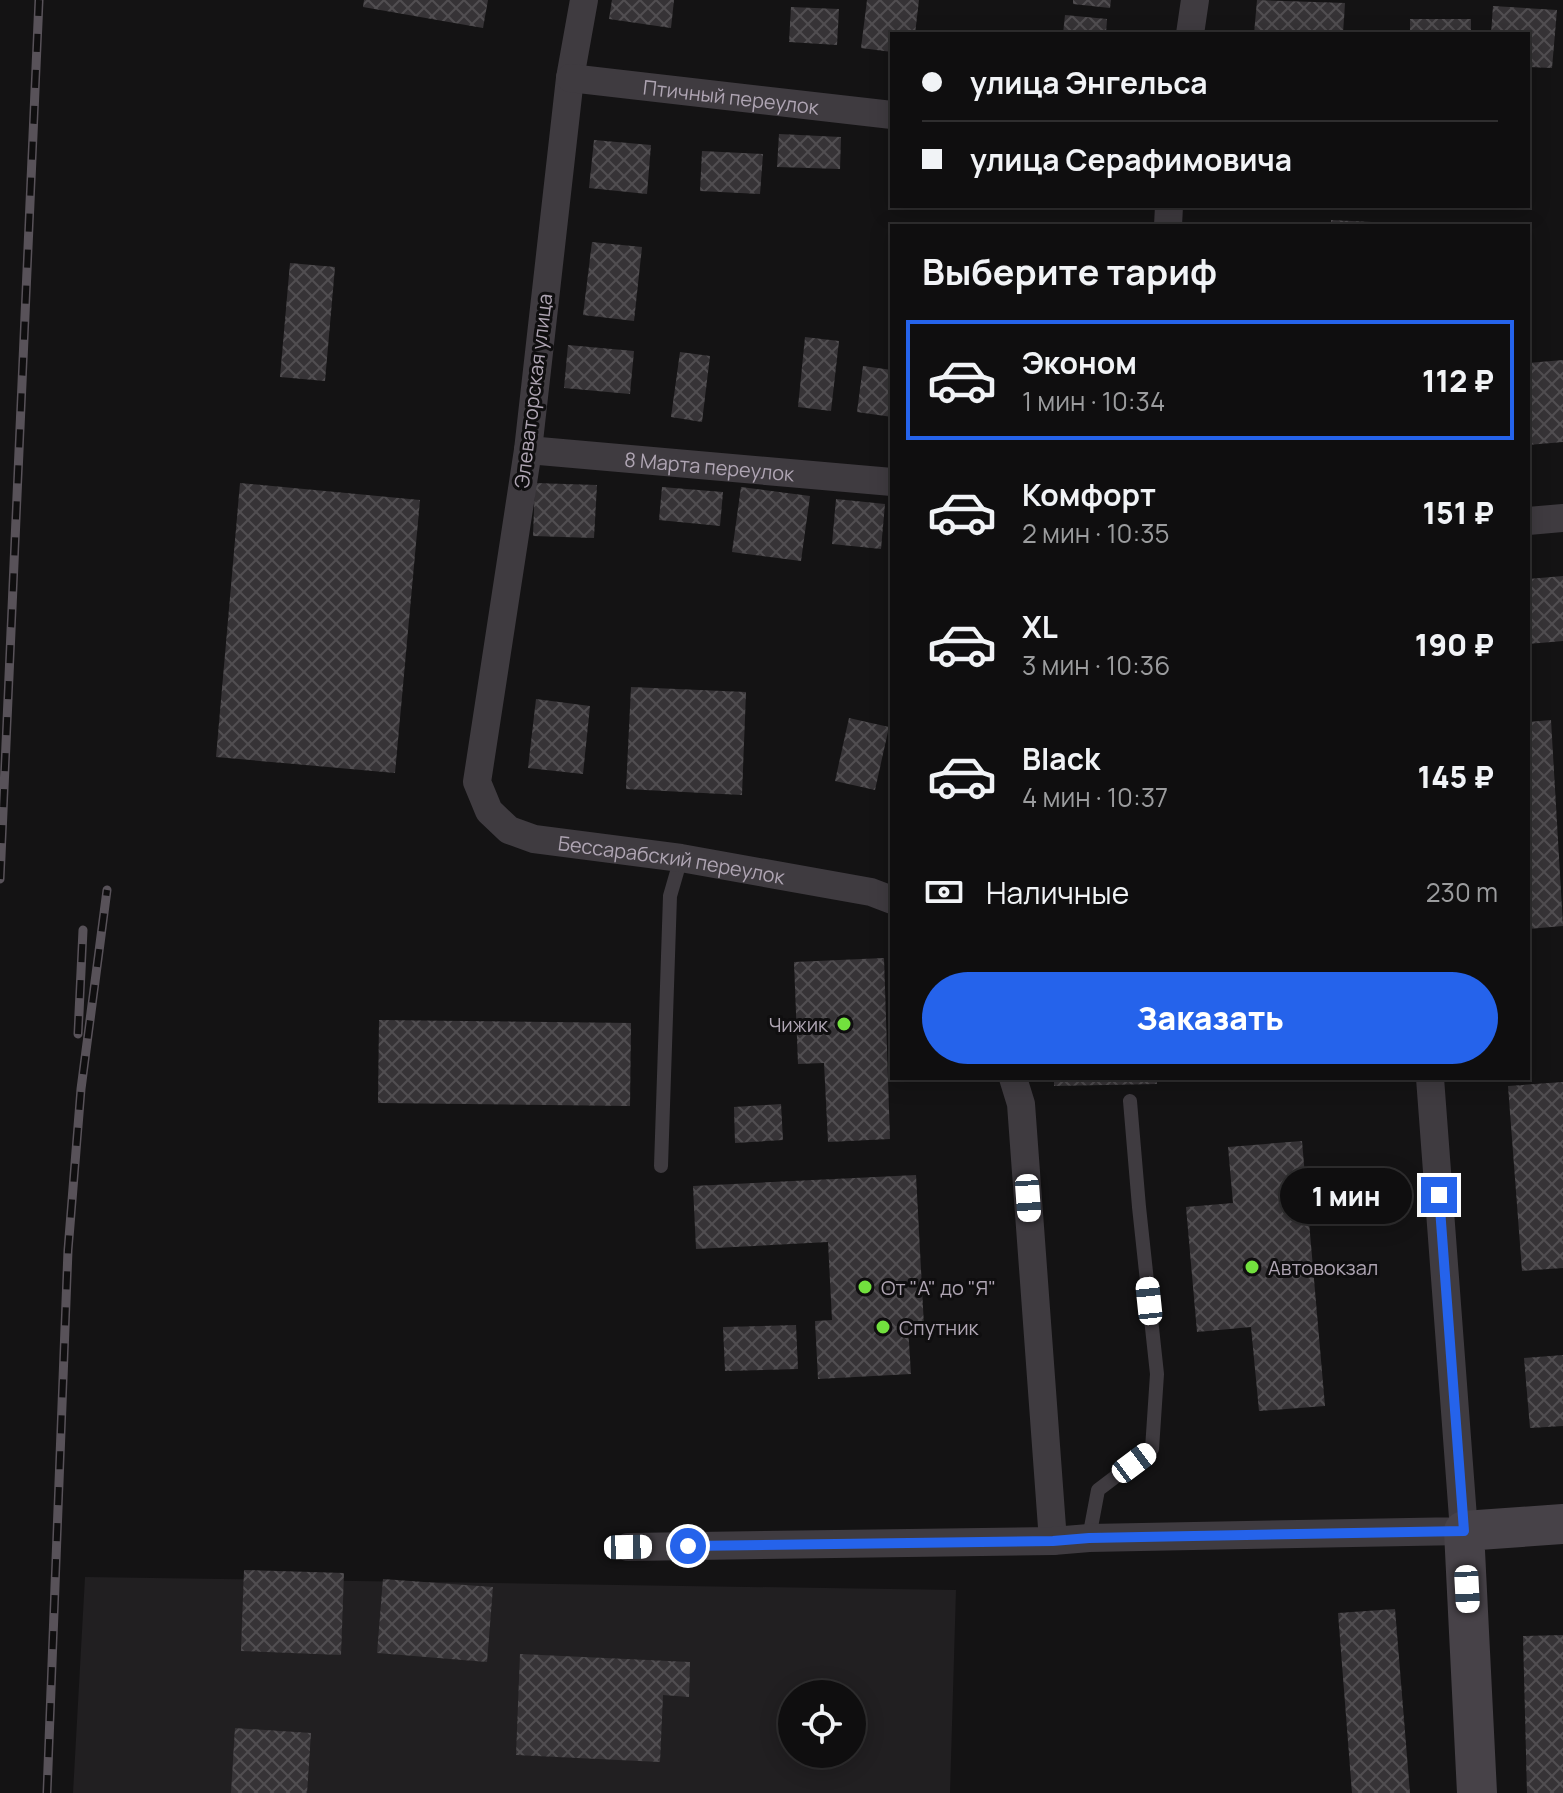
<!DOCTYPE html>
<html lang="ru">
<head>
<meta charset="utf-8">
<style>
	:root { --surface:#0f0e0f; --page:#1d1c1d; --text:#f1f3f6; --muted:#9b9c9e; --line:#2f2e2f; --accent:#2563eb }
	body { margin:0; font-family:Manrope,sans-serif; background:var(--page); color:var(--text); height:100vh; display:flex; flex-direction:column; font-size:30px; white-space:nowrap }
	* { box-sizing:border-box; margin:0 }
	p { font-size:26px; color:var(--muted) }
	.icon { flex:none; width:44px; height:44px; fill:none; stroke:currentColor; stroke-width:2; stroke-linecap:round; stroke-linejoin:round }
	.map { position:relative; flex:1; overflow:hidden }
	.sheet { position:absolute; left:890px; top:224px; width:640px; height:856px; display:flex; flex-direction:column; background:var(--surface); border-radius:0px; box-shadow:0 4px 20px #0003,0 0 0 2px var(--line) }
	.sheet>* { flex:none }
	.hud { position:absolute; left:890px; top:32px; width:640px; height:176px; border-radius:0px; box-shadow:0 4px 20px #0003,0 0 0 2px var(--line); display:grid; align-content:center; height:176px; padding:0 32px; background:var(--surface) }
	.tools { position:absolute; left:778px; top:1680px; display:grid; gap:16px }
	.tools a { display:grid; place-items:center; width:88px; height:88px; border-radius:50%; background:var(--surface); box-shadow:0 4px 20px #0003,0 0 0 2px var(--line); font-size:40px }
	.end { position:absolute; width:36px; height:36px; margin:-18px; border:10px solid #2563eb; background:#fff; box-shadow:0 0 0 4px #fff }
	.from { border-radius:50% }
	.bubble { position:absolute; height:56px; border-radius:28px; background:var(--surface); box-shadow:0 4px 20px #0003,0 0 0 2px var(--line); font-size:26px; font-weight:800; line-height:56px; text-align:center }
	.car { position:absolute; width:24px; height:48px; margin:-24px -12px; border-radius:10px; box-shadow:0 0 6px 2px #0007; background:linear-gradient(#fff 24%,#345 0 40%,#fff 0 76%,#345 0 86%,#fff 0) }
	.hud b { display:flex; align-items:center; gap:28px; height:76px; font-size:30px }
	.hud b+b { border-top:2px solid var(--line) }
	.hud i { width:20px; height:20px; background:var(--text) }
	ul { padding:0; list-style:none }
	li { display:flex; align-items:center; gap:24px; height:120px; margin:0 16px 12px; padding:0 16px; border:4px solid transparent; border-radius:0px }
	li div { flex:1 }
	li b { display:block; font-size:30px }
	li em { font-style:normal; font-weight:800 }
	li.selected { border-color:var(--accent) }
	li>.icon { width:72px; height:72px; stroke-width:1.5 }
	h2 { padding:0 32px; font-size:36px; line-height:96px }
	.pay { display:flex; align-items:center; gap:20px; height:88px; padding:0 32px; font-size:30px }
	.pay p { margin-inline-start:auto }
	.action { display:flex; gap:16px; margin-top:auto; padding:16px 32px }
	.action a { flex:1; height:92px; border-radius:48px; background:var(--accent); color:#fff; font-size:32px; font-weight:800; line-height:92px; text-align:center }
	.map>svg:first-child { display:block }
</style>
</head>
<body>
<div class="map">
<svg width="1563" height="1793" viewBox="0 0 1563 1793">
	<defs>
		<pattern id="building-cross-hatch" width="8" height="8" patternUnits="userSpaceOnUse" patternTransform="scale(2)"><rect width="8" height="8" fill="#363336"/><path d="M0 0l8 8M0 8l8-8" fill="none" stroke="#514e51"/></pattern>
	</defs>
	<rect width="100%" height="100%" fill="#141314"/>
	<!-- built -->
	<path fill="#211f21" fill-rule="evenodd" d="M85,1577L956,1590L950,1793H73ZM792,1694H852V1754H792Z"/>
	<!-- building -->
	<g fill="url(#building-cross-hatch)">
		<path d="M364,0H488L483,28L363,7Z"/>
		<path d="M612,0H674L671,28L609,19Z"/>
		<path d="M867,0H919L915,34H892V52L861,48Z"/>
		<path d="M1073,0H1111L1110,8L1073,4Z"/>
		<path d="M1257,0L1345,3L1343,34H1254Z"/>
		<path d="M1493,6L1557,10L1552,68L1528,67V34H1491Z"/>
		<path d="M791,7L839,9L837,45L789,42Z"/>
		<path d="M1065,15L1107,19L1106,34H1063Z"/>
		<rect x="1410" y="19" width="61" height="15"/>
		<path d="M779,134L841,137L840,169L777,167Z"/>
		<path d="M594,140L651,145L647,194L589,188Z"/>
		<path d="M702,151L763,154L760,194L700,191Z"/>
		<path d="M1331,220L1393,223V226H1331Z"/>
		<path d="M592,242L642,247L634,321L583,315Z"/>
		<path d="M290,263L335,267L325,381L280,377Z"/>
		<path d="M805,337L839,341L831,411L798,407Z"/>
		<path d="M568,345L634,351L630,394L564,388Z"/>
		<path d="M680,352L710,356L702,422L671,417Z"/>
		<path d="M1563,360V442L1528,445V363Z"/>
		<path d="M863,366L892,370V417L857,412Z"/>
		<path d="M240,483L420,500L395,773L216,757Z"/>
		<path d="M535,483L597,485L594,538L533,536Z"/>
		<path d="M662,487L723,492L720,526L659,520Z"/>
		<path d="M741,487L810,496L801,561L732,552Z"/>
		<path d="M836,499L885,504L881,549L832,544Z"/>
		<path d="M1563,576V641L1528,644V579Z"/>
		<path d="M631,687L746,692L742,795L626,789Z"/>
		<path d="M536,699L590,706L583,774L528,768Z"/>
		<path d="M849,718L889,727L875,790L835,781Z"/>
		<path d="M1551,720L1563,926L1528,929V722Z"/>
		<path d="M884,958L890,1139L828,1142L824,1063L798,1064L794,962Z"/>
		<path d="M379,1020L631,1023L630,1106L378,1103Z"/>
		<path d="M1054,1078H1156L1157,1084L1054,1086Z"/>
		<path d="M1563,1082V1268L1522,1271L1508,1086Z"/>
		<path d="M781,1104L783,1140L735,1143L734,1107Z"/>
		<path d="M1302,1141L1325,1406L1259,1411L1251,1327L1197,1332L1186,1207L1233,1203L1228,1147Z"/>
		<path d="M916,1175L924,1326L908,1327L911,1374L818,1379L815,1321L832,1320L828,1242L696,1249L693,1186Z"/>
		<path d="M796,1325L798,1369L725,1371L723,1327Z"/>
		<path d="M1563,1355V1426L1530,1428L1524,1358Z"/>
		<path d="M244,1570L344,1573L341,1655L241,1651Z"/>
		<path d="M383,1579L493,1587L487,1662L377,1653Z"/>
		<path d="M1395,1609L1410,1793H1352L1338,1613Z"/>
		<path d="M1563,1635V1793H1527L1523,1636Z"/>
		<path d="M520,1654L690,1662L689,1697L663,1695L660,1762L516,1755Z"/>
		<path d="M235,1728L311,1733L307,1793H231Z"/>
	</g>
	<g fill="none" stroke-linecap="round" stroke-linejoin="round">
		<!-- lane -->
		<g stroke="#3f3b40" stroke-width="14">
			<path d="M661,1166L670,896L681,858"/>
			<path d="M1089,1538L1098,1490L1152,1449L1157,1374L1139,1207L1130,1101"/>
		</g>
		<!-- street -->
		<g stroke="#3f3b40" stroke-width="28">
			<path id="s1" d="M584,0L570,78L528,450L477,782L489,811L509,830L534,839L681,858L871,892L892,900"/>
			<path d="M1190,34L1195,0"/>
			<path id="s2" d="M570,78L892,115"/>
			<path d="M1168,226L1169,206"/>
			<path id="s3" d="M528,450L892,482"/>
			<path d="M1528,521L1563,518"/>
			<path d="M1013,1078L1021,1104L1053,1541"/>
			<path d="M628,1547L1053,1541L1089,1538L1464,1531L1430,1078"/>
		</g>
		<!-- secondary -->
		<path stroke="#474248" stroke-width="40" d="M1477,1793L1464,1531L1563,1524"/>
		<defs>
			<g id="rail">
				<path d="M0,879L39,0"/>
				<path d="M78,1034L83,930"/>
				<path d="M47,1793L68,1250L81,1089L107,890"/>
			</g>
		</defs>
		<!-- rail casing -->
		<use href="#rail" stroke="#585259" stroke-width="9"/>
		<!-- rail -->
		<use href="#rail" stroke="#0f0e0f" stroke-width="6" stroke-dasharray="18" stroke-linecap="butt"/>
	</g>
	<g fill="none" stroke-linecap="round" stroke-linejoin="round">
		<!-- route -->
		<path stroke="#2563eb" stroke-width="10" d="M688,1546L1053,1541L1089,1538L1464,1531L1439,1195"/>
	</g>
	<!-- markers -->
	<g fill="#72e03e" stroke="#0f0e0f" stroke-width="3">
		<circle cx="844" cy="1024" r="8"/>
		<circle cx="1252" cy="1267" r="8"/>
		<circle cx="865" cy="1287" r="8"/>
		<circle cx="883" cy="1327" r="8"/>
	</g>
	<g text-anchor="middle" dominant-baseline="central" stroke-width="6" stroke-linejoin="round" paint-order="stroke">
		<!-- street labels -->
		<g font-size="20" fill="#afa5b3" stroke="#0f0e0f">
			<text stroke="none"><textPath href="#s2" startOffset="162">Птичный переулок</textPath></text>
			<text transform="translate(533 391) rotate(-83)">Элеваторская улица</text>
			<text stroke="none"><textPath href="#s3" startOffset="182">8 Марта переулок</textPath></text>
			<text stroke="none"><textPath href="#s1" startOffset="1014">Бессарабский переулок</textPath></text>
		</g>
		<!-- poi labels -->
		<g font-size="20" fill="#afa5b3" stroke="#0f0e0f" text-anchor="start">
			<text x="828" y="1024" text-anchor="end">Чижик</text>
			<text x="1268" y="1267">Автовокзал</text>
			<text x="881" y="1287">От "А" до "Я"</text>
			<text x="899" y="1327">Спутник</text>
		</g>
	</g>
</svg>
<div class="tools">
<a><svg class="icon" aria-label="locate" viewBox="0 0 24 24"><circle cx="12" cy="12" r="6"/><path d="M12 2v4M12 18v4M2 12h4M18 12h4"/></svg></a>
</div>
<i class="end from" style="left:688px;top:1546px"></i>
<i class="end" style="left:1439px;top:1195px"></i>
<div class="bubble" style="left:1280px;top:1168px;width:132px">1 мин</div>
<i class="car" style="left:1028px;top:1198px;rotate:176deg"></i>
<i class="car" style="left:1149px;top:1301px;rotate:354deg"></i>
<i class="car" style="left:1134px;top:1463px;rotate:53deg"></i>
<i class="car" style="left:628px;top:1547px;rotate:89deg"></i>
<i class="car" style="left:1467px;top:1589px;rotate:177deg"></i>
<div class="hud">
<b><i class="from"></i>улица Энгельса</b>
<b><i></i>улица Серафимовича</b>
</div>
<section class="sheet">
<h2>Выберите тариф</h2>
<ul>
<li class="selected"><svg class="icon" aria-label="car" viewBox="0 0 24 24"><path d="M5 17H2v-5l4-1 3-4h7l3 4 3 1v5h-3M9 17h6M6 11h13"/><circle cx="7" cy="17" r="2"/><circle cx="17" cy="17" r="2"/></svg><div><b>Эконом</b><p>1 мин · 10:34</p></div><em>112 ₽</em></li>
<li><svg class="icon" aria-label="car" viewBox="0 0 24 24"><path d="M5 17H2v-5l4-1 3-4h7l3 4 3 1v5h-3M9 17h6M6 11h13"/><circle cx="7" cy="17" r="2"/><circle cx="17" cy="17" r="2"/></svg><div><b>Комфорт</b><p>2 мин · 10:35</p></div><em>151 ₽</em></li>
<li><svg class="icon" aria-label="car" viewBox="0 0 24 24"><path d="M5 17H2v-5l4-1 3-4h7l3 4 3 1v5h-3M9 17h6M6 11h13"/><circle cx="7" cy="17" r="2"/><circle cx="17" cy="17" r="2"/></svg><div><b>XL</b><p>3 мин · 10:36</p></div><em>190 ₽</em></li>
<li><svg class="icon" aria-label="car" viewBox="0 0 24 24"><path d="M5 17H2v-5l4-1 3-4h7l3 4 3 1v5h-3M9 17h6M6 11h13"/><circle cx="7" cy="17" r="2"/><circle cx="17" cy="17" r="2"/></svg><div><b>Black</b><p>4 мин · 10:37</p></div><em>145 ₽</em></li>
</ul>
<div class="pay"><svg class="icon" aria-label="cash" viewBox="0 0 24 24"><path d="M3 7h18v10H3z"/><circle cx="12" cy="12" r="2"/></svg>Наличные<p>230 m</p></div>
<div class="action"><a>Заказать</a></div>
</section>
</div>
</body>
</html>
